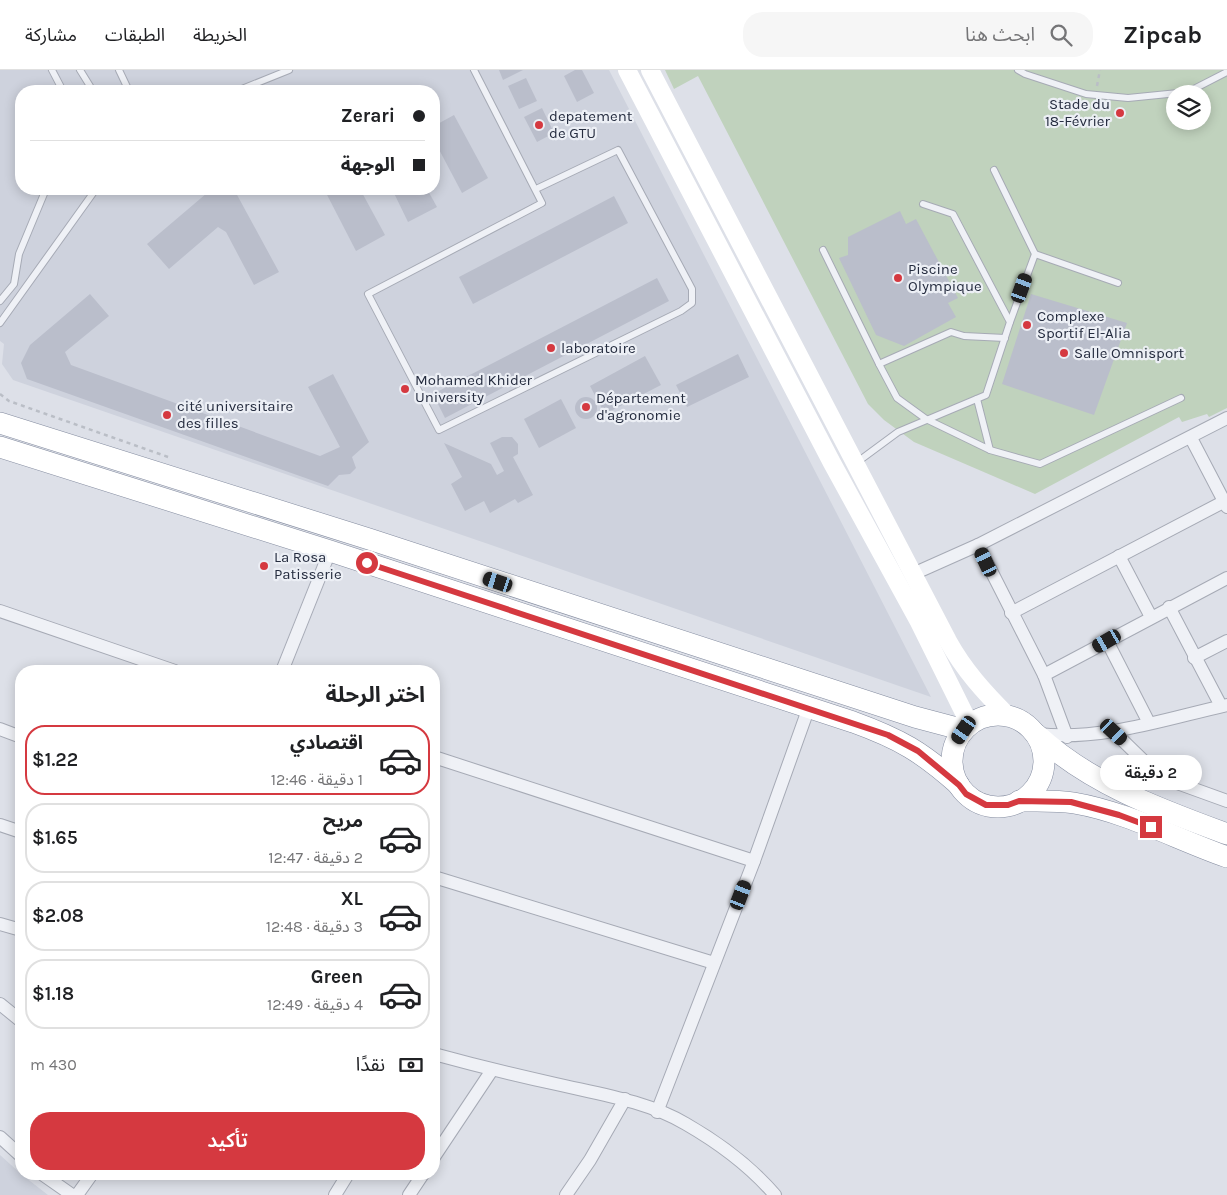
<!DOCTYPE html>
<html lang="ar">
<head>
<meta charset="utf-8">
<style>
	:root { --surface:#fff; --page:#f6f6f6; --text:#202124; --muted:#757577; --line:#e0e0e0; --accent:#d53940 }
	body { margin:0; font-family:Karla,"Noto Sans Arabic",sans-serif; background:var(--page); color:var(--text); direction:rtl; height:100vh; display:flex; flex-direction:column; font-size:19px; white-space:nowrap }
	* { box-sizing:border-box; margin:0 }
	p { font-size:16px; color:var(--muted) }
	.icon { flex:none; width:28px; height:28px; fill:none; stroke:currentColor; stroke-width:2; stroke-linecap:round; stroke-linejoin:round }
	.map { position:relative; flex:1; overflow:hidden; direction:ltr }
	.side { position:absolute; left:15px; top:595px; width:425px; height:515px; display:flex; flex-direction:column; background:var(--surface); border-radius:20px; box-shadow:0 2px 12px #0003; direction:rtl }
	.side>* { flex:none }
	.top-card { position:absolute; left:15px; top:15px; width:425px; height:110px; border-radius:20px; box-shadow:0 2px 12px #0003; direction:rtl; display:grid; align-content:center; height:110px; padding:0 15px; background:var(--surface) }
	.tools { position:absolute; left:1166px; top:15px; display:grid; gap:10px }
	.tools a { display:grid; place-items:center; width:45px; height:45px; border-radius:50%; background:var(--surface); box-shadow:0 2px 12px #0003; font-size:25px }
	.end { position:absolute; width:22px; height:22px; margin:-11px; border:6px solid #d53940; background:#fff; box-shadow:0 0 0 2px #fff }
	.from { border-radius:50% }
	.bubble { position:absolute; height:35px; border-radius:18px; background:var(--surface); box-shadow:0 2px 12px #0003; font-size:16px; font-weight:600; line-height:35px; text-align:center; direction:rtl }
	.car { position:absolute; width:15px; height:30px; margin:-15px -8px; border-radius:6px; box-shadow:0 0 4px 1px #0007; background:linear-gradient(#222 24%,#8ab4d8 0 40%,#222 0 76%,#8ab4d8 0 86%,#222 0) }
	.top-card b { display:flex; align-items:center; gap:18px; height:48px; font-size:19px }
	.top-card b+b { border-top:1px solid var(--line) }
	.top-card i { width:12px; height:12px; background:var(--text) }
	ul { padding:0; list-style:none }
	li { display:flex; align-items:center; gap:15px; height:70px; margin:0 10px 8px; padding:0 5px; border:2px solid var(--line); border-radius:20px }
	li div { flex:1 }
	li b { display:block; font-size:19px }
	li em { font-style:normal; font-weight:600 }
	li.active { border-color:var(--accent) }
	li>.icon { width:45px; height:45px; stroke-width:1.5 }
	h2 { padding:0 15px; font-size:22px; line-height:60px }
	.pay { display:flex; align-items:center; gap:12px; height:55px; padding:0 15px; font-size:19px }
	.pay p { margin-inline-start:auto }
	.cta { display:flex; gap:10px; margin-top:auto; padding:10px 15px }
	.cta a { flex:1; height:58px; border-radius:20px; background:var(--accent); color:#fff; font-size:20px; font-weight:600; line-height:58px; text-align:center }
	header { display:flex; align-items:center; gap:30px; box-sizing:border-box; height:70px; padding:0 25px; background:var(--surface); border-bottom:1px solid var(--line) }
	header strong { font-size:24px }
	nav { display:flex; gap:28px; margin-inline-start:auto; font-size:18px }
	.search { width:350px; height:45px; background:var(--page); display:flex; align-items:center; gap:12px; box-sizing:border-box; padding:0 18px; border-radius:20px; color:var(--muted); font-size:19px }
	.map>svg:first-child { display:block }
</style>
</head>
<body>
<header>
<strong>Zipcab</strong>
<div class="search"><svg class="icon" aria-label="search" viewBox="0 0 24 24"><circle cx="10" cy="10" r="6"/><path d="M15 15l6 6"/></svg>ابحث هنا</div>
<nav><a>الخريطة</a><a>الطبقات</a><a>مشاركة</a></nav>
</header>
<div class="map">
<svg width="1227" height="1125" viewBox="0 0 1227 1125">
	<rect width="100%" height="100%" fill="#dde0e8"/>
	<!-- built -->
	<g fill="#ced2dd" fill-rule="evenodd">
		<path d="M0,0H609L931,627L13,310L2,294L4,274L0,271ZM21,21H434V119H21Z"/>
		<path d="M0,1085L21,1104L48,1125H0Z"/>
	</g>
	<!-- green -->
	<path fill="#c0d2bd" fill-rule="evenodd" d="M665,0H1227V338L1209,347L1207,344L1182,352L1179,347L1035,424L914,372L884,350L868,334L698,6L674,19ZM1175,24H1202V51H1175Z"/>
	<!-- building -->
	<g fill="#babecb">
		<path d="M499,0H523L503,10Z"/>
		<path d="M575,0H582L594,23L577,32L564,6Z"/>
		<path d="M526,8L537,31L519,39L508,16Z"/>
		<path d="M542,38L554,63L537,72L524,47Z"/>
		<path d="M454,45L488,108L462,123L434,70V56Z"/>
		<path d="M220,119L236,123L279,202L254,215L226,162L218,157L169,199L147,174L207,123Z"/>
		<path d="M324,119H360L385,165L356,181Z"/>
		<path d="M392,119H427L437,137L408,152Z"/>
		<path d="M614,126L628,153L473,234L459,207Z"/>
		<path d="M900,141L906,154L916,149L958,228L948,233L956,247L904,276L876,265L839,188L848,185V167Z"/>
		<path d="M657,208L669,231L445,348L433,324Z"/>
		<path d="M90,224L109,246L65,282L71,295L320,386L340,377L308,317L333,304L369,372L352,387L356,398L350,404L339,405L328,416L27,309L21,293L30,275Z"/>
		<path d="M1031,224L1127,253L1094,345L1002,314Z"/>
		<path d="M738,284L749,307L687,337L676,315Z"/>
		<path d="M645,286L661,315L605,344L590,316Z"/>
		<circle cx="586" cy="338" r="11"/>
		<path d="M561,329L576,358L539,378L524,349Z"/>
		<path d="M502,367H512L518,374V384L513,387L533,425L518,433L515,429L490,443L484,431L465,441L451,414L462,407L444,373L491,394L497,405L504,401L490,373Z"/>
	</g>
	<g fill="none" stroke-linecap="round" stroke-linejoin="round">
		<defs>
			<g id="service">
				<path d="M52,0L63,21"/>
				<path d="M80,0L93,21"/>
				<path d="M119,0L129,21"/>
				<path d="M474,0L542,133L368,224L439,360L681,241L692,233V219L618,80L536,119"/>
				<path d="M1018,0L1025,4L1086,24L1128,28L1188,22L1227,2"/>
				<path d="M237,21L289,0"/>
				<path d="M994,100L1035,184L1010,252"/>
				<path d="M823,180L879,294"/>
				<path d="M1035,184L1118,213"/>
				<path d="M0,231L14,214L19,184L46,119"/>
				<path d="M0,253L96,119"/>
				<path d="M977,329L990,380L926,349L897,328L879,294L951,262L964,266L1005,268"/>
				<path d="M990,380L1040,394L1181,328"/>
				<path d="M856,393L898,362L986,325L1010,252L953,144L923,134"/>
			</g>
			<g id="minor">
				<path d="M1191,368L1227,437"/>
				<path d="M978,475L1044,605L1067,667"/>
				<path d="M1119,486L1151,547"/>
				<path d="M913,504L978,475L1227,348"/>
				<path d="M1169,537L1221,636"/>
				<path d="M0,541L175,601"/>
				<path d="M1011,543L1227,430"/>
				<path d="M1107,571L1149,653"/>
				<path d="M1194,588L1227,571"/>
				<path d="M282,601L330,481"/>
				<path d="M1044,605L1227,508"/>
				<path d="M0,659L21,667"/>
				<path d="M1113,661L1152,699L1180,714L1227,731"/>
				<path d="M1038,664C1102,671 1165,649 1227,635"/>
				<path d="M434,687L754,791"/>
				<path d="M0,755L21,762"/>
				<path d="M434,807L714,893"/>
				<path d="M0,854L21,860"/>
				<path d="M0,934L21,951"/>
				<path d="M434,984C474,995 515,1005 556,1014C599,1024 647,1031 686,1054C719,1073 751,1097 775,1125"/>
				<path d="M657,1042L754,791L809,637"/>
				<path d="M0,1067L21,1086"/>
				<path d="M434,1087L492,1000"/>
				<path d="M42,1104L72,1125"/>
				<path d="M77,1125L92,1104"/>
				<path d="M335,1125L348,1104"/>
				<path d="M409,1125L423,1104"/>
				<path d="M566,1125L590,1090L625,1029"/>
			</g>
			<g id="trunk">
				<path d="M0,353L369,469L915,647L964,660"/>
				<path d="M0,377L330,481L853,652C900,669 922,682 959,715"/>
				<circle cx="998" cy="691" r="46"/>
				<path d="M1036,664C1090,714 1159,739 1227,764"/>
				<path d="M1019,731C1037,731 1056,730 1074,733C1127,742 1176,769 1227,787"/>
			</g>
		</defs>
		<!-- service casing -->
		<use href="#service" stroke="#a6aab5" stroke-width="8"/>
		<!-- minor casing -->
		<use href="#minor" stroke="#a6aab5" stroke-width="14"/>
		<!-- trunk casing -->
		<use href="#trunk" stroke="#838b9f" stroke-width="22"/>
		<!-- path -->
		<g stroke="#babec6" stroke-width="2.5" stroke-dasharray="4 4" stroke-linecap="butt">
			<path d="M1097,16L1100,0"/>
			<path d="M0,324L9,331L171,388"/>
		</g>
		<!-- service -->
		<use href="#service" stroke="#eff1f6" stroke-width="6"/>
		<!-- minor -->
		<use href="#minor" stroke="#eff1f6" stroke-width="12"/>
		<!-- secondary -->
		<g stroke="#fff" stroke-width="18">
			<path d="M627,0L832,393L919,552L970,655"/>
			<path d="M650,0L948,571C964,600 984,622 1008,646"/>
		</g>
		<!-- trunk -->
		<use href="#trunk" stroke="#fff" stroke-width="21"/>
	</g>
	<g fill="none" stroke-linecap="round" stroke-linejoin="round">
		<!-- route -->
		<path stroke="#d53940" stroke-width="6" d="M367,493L888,665L918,681L959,715L966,724L986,735H1008L1019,731L1071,732L1119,745L1151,757"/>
	</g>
	<!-- markers -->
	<g fill="#d53940" stroke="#eceff5" stroke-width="2">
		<circle cx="1120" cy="43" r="5"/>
		<circle cx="539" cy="55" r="5"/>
		<circle cx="898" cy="208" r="5"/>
		<circle cx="1027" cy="255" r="5"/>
		<circle cx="551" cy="278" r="5"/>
		<circle cx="1064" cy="283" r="5"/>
		<circle cx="405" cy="319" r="5"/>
		<circle cx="586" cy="337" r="5"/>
		<circle cx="167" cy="345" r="5"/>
		<circle cx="264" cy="496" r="5"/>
	</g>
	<g text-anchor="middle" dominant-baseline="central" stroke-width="4.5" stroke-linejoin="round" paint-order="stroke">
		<!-- poi labels -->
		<g font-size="15" fill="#252c3f" stroke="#eceff5" text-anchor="start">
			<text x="1110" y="34" text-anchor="end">Stade du<tspan x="1110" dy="17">18-Février</tspan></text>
			<text x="549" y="46">depatement<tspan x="549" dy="17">de GTU</tspan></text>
			<text x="908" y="199">Piscine<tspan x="908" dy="17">Olympique</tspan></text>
			<text x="1037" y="246">Complexe<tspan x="1037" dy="17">Sportif El-Alia</tspan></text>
			<text x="561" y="278">laboratoire</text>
			<text x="1074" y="283">Salle Omnisport</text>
			<text x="415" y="310">Mohamed Khider<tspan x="415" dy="17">University</tspan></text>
			<text x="596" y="328">Département<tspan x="596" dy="17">d'agronomie</tspan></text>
			<text x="177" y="336">cité universitaire<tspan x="177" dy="17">des filles</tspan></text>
			<text x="274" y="487">La Rosa<tspan x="274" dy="17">Patisserie</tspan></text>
		</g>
	</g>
</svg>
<div class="tools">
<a><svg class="icon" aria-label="layers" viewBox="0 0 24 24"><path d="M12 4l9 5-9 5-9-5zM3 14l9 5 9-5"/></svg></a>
</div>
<i class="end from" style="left:367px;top:493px"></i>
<i class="end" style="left:1151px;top:757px"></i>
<div class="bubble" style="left:1100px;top:685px;width:102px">2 دقيقة</div>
<i class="car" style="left:1022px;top:218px;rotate:20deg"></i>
<i class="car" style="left:986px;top:492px;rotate:335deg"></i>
<i class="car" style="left:498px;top:512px;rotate:288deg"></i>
<i class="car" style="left:1107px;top:571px;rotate:240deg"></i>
<i class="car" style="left:964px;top:660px;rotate:215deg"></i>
<i class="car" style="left:1114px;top:662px;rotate:133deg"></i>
<i class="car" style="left:741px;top:825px;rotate:21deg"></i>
<div class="top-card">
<b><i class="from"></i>Zerari</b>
<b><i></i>الوجهة</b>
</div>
<section class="side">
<h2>اختر الرحلة</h2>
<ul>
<li class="active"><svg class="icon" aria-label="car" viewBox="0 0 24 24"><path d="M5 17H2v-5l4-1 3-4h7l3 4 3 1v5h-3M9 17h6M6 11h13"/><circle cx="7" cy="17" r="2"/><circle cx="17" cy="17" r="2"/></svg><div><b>اقتصادي</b><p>1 دقيقة · 12:46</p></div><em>$1.22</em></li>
<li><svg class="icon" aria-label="car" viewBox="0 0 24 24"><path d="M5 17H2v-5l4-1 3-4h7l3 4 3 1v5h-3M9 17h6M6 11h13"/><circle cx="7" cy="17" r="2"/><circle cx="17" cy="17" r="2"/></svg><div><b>مريح</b><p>2 دقيقة · 12:47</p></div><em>$1.65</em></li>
<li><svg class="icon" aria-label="car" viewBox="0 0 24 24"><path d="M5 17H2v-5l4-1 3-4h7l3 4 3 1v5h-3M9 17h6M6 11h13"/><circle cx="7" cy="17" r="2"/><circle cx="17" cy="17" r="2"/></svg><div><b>XL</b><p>3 دقيقة · 12:48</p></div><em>$2.08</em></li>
<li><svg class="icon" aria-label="car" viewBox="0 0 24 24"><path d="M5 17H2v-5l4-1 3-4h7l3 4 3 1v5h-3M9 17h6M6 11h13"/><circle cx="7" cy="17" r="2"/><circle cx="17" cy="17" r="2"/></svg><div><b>Green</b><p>4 دقيقة · 12:49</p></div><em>$1.18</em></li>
</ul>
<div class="pay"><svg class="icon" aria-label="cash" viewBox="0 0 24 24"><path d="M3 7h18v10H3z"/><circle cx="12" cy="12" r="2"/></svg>نقدًا<p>430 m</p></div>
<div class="cta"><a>تأكيد</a></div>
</section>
</div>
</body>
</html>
